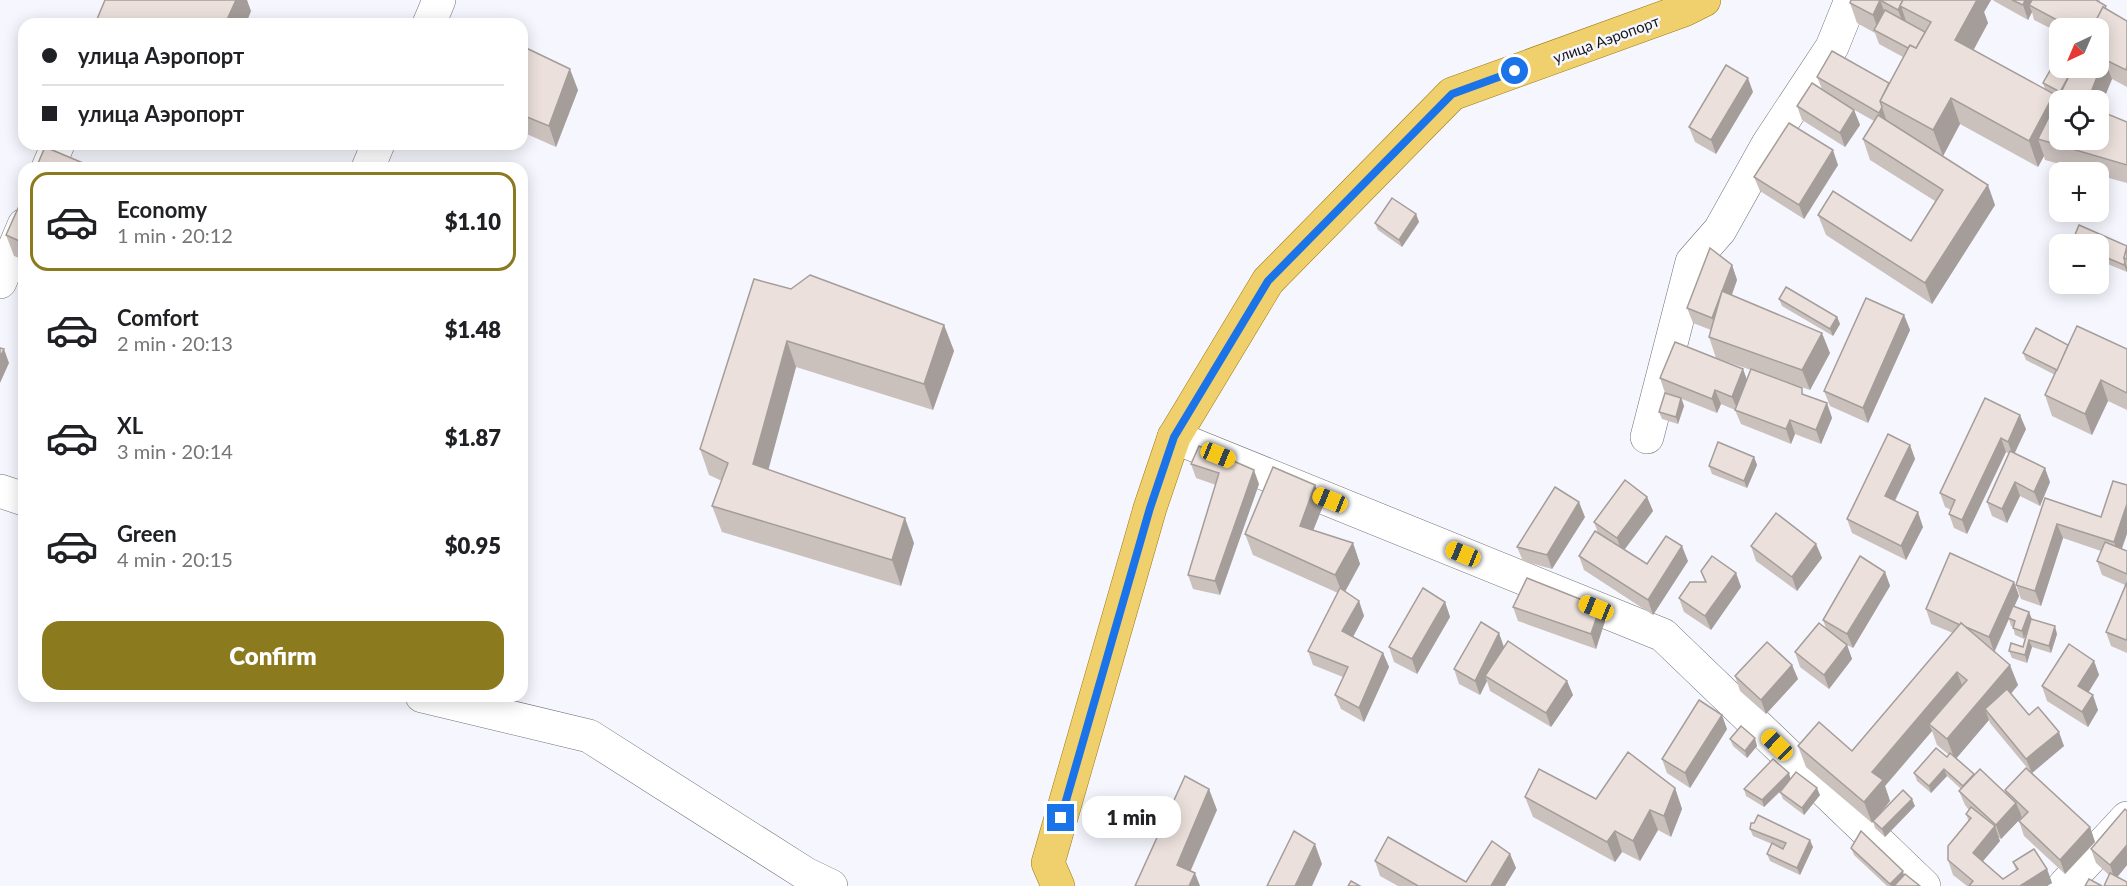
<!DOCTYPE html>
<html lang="en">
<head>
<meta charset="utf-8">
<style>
	:root { --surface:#fff; --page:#f2f2f2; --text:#202124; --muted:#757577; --line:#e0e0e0; --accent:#8c7a1f }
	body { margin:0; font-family:Lato,sans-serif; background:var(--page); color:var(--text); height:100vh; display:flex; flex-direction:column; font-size:22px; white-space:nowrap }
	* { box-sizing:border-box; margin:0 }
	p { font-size:20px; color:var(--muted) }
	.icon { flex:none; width:33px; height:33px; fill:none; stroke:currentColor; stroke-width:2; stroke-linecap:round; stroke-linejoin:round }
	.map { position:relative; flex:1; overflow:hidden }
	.drawer { position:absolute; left:18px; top:162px; width:510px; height:540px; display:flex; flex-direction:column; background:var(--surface); border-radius:18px; box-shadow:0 3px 15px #0003 }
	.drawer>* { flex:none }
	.hud { position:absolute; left:18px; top:18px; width:510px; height:132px; border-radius:18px; box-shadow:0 3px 15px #0003; display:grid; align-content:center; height:132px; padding:0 24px; background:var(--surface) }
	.needle { width:39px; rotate:224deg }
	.buttons { position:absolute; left:2049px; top:18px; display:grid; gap:12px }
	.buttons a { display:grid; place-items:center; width:60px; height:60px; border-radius:12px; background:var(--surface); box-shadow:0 3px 15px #0003; font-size:30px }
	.end { position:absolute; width:27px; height:27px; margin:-14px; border:8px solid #1a73e8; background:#fff; box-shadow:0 0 0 3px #fff }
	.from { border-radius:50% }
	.bubble { position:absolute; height:42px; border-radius:18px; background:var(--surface); box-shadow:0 3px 15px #0003; font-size:20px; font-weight:800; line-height:42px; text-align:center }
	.car { position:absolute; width:18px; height:36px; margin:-18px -9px; border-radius:8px; box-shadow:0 0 4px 2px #0007; background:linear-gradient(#f5c518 24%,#345 0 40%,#f5c518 0 76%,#345 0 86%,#f5c518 0) }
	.hud b { display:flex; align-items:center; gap:21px; height:57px; font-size:22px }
	.hud b+b { border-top:2px solid var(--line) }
	.hud i { width:15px; height:15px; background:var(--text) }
	ul { padding:10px 0 0; list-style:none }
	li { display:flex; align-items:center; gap:18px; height:99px; margin:0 12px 9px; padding:0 12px; border:3px solid transparent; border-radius:18px }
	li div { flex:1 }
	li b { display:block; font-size:22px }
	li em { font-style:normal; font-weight:800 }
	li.on { border-color:var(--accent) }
	li>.icon { width:54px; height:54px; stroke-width:1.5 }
	.primary-button { display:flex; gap:12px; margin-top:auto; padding:12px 24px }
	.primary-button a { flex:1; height:69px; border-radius:18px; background:var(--accent); color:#fff; font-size:24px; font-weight:800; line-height:69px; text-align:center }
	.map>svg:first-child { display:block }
</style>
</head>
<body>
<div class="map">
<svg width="2127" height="886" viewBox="0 0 2127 886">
	<rect width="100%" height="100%" fill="#f6f6fe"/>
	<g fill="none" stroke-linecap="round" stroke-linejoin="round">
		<defs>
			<g id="minor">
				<path d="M429,24L439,0"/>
				<path d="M48,168L58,144"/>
				<path d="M368,168L378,144"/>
				<path d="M0,282L24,225"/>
				<path d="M1174,437L1663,635L1924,886"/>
				<path d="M1647,437L1692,262L1720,230L1768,144L1832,47L1851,0"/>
				<path d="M0,491L24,499"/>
				<path d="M422,696L589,736L806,874L831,886"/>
				<path d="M2064,886L2127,818"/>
			</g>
			<path id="major" d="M1058,886L1048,863L1150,508L1174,437L1268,281L1452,94L1684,10L1704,0"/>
		</defs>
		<!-- minor casing -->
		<use href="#minor" stroke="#71727a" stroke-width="34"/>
		<!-- major casing -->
		<use href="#major" stroke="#9d7a10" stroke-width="34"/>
		<!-- minor -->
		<use href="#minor" stroke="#fff" stroke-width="33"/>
		<!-- major -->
		<use href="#major" stroke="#efd06d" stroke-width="33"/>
	</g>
	<!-- wall -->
	<g fill="#cac1bd" fill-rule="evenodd">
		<path d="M1851,0H1991L1984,12L1988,23L1973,50L2045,89L2043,83L2098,28H2060V33L2034,20L2032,12L2028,20L1994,1L1993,0H2100L2099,2L2108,10L2127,21V87L2112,79L2099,111L2127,122V183L2098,175V172H2090L2045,160L2044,156L2038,167L1960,124L1943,156L1995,205L1932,304L1826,235L1818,215L1911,241L1935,201L1870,160L1863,139L1874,121L1851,108L1854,110L1860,125L1845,147L1802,120L1797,106L1822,89L1817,77L1889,83L1903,57L1879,44L1875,33L1857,23L1850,3Z"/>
		<path d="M522,46L578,90L556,147L522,132Z"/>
		<path d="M1753,92L1716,154L1695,142L1689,127Z"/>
		<path d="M1838,165L1804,219L1760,191L1754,177Z"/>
		<path d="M24,195V260L14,256L6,235Z"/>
		<path d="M1416,214L1419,222L1402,247L1378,230L1375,223Z"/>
		<path d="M2072,242L2127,246V272L2098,260V244H2072Z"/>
		<path d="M1732,265L1737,280L1732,295L1830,353L1810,390L1780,380L1804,395L1827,403L1832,418L1821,444L1795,434L1791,444L1741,424L1735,410L1721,404L1717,413L1682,399L1684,406L1678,424L1662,419L1659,412L1672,396L1665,393L1660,378L1743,369L1747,380L1751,370L1716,358L1709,337L1711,330L1693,323L1687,308Z"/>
		<path d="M791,289L944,325L954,351L933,410L796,367L768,469L914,543L901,586L722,532L712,506L722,481L709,475L700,449Z"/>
		<path d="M1779,299L1837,317L1840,324L1833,336L1782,306Z"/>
		<path d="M1904,315L1910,330L1868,423L1830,406L1824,391Z"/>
		<path d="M2068,345L2127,349V410L2108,401L2092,435L2052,416L2045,395L2055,375L2026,360L2023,353Z"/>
		<path d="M1985,398L2026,429L2015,453L2050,482L2040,506L2020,496L2007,523L1992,516L1987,502L2009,454L2006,452L1967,534L1954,528L1949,514L1951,510L1945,507L1940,493Z"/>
		<path d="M1910,445L1915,459L1895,501L1923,527L1906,560L1852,533L1847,519Z"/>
		<path d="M1754,457L1757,465L1747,488L1712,474L1709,466Z"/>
		<path d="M1191,464L1259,484L1220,595L1193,589L1188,575L1216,485L1196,478Z"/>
		<path d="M1315,485L1323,506L1313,530L1353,543L1360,564L1345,592L1359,601L1364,616L1353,637L1383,653L1389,667L1364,722L1341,709L1335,695L1343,677L1313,665L1308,651L1338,593L1253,555L1245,534Z"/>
		<path d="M1647,497L1653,511L1624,550L1647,564L1688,561L1653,615L1584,570L1579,556L1598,533L1594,522Z"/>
		<path d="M2045,498L2101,517L2122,549L2127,551V653L2111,646L2106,632L2125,585L2102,575L2097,561L2101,551L2063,538L2041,606L2021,599L2016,585Z"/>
		<path d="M1585,517L1552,569L1523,561L1517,547Z"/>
		<path d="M1816,544L1822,558L1797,591L1756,561L1751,546Z"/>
		<path d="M1701,571L1736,573L1741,587L1711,630L1684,612L1679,598L1705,582Z"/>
		<path d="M1885,572L1890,586L1853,648L1847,645L1852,659L1829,689L1800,667L1795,652L1826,628L1823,620Z"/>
		<path d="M2014,582L2019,596L2014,606L2029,612L2032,619L2057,634L2051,653L2032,647L2027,663L2012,658L2009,651L2023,647L2028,629L2024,639L2015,635L2013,627L2011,626L2009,619L1995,651L2018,685L2011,694L2029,715L2064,746L2032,773L2090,827L2095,842L2065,874L2024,836L2019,821L2023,817L2020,814L2022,817L2001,839L1998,837L2000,841L1983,861L2003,879L2016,870L2013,862L2047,869L2052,883L2047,886H1967L1953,875L1948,860L1969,822L1966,814L1969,810L1965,805L1959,791L1961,789L1947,776L1931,793L1917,781L1914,773L1947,757L1949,755L1937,745L1932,731L1885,786L1890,801L1879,815L1915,806L1885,837L1875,828L1873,821L1872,823L1806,767L1798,746L1852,751L1953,633L1931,624L1926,609ZM1989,720L1990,723L2029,770L2005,790L2006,794L1974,774L1956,758Z"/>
		<path d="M1445,602L1450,617L1417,674L1394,662L1389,647Z"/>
		<path d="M1513,607L1605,621L1596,649L1518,621Z"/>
		<path d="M1504,647L1567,681L1573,695L1551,727L1490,691L1487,681L1480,695L1459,684L1454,669Z"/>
		<path d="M2094,661L2099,675L2088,693L2098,710L2088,727L2047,701L2042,686Z"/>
		<path d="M1792,665L1798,679L1766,714L1740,691L1735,676Z"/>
		<path d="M1727,729L1690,788L1667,773L1662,759Z"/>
		<path d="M1730,739L1757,746L1747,758L1733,746Z"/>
		<path d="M1791,778L1820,795L1804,815L1783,799L1780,792L1782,790L1764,807L1746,796L1744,789Z"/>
		<path d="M1675,788L1682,809L1671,837L1658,830L1640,861L1622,852L1615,862L1533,817L1525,797L1596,799Z"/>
		<path d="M2127,811V865L2117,877L2109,875L2096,863L2091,849Z"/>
		<path d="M1750,829L1813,847L1800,875L1770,861L1767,854L1772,844L1753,836Z"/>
		<path d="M1851,848L1904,875L1920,886H1887L1854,855Z"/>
		<path d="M1510,854L1516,868L1505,886H1398L1380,876L1375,861L1466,882Z"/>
	</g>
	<!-- shaded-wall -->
	<g fill="#a49d9a">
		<path d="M236,0H247L251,11L246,24H225Z"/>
		<path d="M1880,0L1888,21L1879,32L1873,15Z"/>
		<path d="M1974,0H1991L1984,12L1988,23L1965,66L1955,40Z"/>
		<path d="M2025,0H2038L2029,5L2032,12L2028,20L2023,5Z"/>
		<path d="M1901,6L1908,27L1906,31L1898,10Z"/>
		<path d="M2104,59L2112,79L2098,113V100H2088Z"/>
		<path d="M570,69L578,90L556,147L549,126Z"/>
		<path d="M1748,78L1753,92L1716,154L1711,140Z"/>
		<path d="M2054,94L2060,109L2038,139L2044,156L2038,167L2029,141Z"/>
		<path d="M1951,98L1960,124L1943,156L1933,130Z"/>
		<path d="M1882,107L1887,122L1884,127L1879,113Z"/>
		<path d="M1854,110L1860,125L1845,147L1840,133Z"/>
		<path d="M1833,150L1838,165L1804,219L1799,205Z"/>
		<path d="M1988,185L1995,205L1932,304L1925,283Z"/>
		<path d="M1416,214L1419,222L1402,247L1399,240Z"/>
		<path d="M2125,262L2127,267V272L2124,265Z"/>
		<path d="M1732,265L1737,280L1718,332L1712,318Z"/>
		<path d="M1904,315L1910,330L1868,423L1863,408Z"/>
		<path d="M1837,317L1840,324L1833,336L1830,329Z"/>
		<path d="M944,325L954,351L933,410L924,384Z"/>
		<path d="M1822,333L1830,353L1810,390L1802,370Z"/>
		<path d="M787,341L796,367L763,490L753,464Z"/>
		<path d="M4,349L9,363L0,383V357Z"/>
		<path d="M1743,369L1748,383L1738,411L1732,397Z"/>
		<path d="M2101,380L2108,401L2092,435L2085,414Z"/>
		<path d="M1715,390L1721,404L1717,413L1712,399Z"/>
		<path d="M1681,398L1684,406L1678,424L1676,417Z"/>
		<path d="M1827,403L1832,418L1821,444L1816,430Z"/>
		<path d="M2020,415L2026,429L2013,456L2008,442Z"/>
		<path d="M1790,420L1795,434L1791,444L1786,429Z"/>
		<path d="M2001,438L2006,452L1967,534L1962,520Z"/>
		<path d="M1910,445L1915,459L1890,510L1885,496Z"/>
		<path d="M1754,457L1757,465L1747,488L1744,481Z"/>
		<path d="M2045,468L2050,482L2040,506L2034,492Z"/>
		<path d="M1254,470L1259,484L1220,595L1215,581Z"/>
		<path d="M2015,482L2020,496L2007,523L2002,509Z"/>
		<path d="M1315,485L1323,506L1307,546L1300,526Z"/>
		<path d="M1647,497L1653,511L1622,553L1617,538Z"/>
		<path d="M1579,502L1585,517L1552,569L1547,555Z"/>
		<path d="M2127,504V534L2119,557L2114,542Z"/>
		<path d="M1918,512L1923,527L1906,560L1901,546Z"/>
		<path d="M905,518L914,543L901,586L892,560Z"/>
		<path d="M2057,524L2063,538L2041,606L2035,591Z"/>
		<path d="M1353,543L1360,564L1343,595L1335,575Z"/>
		<path d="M1816,544L1822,558L1797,591L1792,577Z"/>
		<path d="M1682,546L1688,561L1653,615L1648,600Z"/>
		<path d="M1885,572L1890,586L1853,648L1847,634Z"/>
		<path d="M1736,573L1741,587L1711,630L1705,616Z"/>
		<path d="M2014,582L2019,596L1994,652L1989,637Z"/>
		<path d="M1359,601L1364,616L1348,646L1342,631Z"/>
		<path d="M1445,602L1450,617L1417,674L1412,659Z"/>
		<path d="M1600,607L1605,621L1596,649L1591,634Z"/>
		<path d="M2029,612L2032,620L2024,639L2022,631Z"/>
		<path d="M2055,626L2057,634L2051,653L2049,646Z"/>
		<path d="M1499,633L1504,647L1485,676L1487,681L1480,695L1475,681Z"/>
		<path d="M2029,640L2032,647L2027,663L2025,655Z"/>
		<path d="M1847,645L1852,659L1829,689L1824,675Z"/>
		<path d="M1383,653L1389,667L1364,722L1359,708Z"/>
		<path d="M2094,661L2099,675L2083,701L2078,686Z"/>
		<path d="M1792,665L1798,679L1766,714L1761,700Z"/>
		<path d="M2010,665L2018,685L1991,717L1985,709L1989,720L1955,760L1947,739Z"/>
		<path d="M1957,672L1965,693L1929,724L1932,731L1885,786L1890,801L1872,823L1864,802L1872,772Z"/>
		<path d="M1567,681L1573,695L1551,727L1546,713Z"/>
		<path d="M2093,695L2098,710L2088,727L2082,712Z"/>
		<path d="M1722,715L1727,729L1690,788L1685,773Z"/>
		<path d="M2059,732L2064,746L2032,773L2026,759Z"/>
		<path d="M1755,738L1757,746L1747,758L1745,751Z"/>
		<path d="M1944,769L1947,776L1931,793L1929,786Z"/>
		<path d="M1789,773L1791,780L1764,807L1762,800Z"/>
		<path d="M1675,788L1682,809L1671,837L1664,816Z"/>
		<path d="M1817,788L1820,795L1804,815L1802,808Z"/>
		<path d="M1209,789L1217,810L1184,886L1177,865Z"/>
		<path d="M1912,799L1915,806L1885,837L1882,829Z"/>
		<path d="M2016,803L2022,817L2001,839L1996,825Z"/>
		<path d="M1650,810L1658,830L1640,861L1633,841Z"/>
		<path d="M1995,826L2000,841L1978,867L1973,853Z"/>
		<path d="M2090,827L2095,842L2065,874L2060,860Z"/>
		<path d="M1615,831L1622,852L1615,862L1607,842Z"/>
		<path d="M1810,840L1813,847L1800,875L1797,868Z"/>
		<path d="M1315,844L1322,864L1312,886H1295Z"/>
		<path d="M2127,845V865L2115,880L2110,865Z"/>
		<path d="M1510,854L1516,868L1505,886H1491Z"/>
		<path d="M2047,869L2052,883L2047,886H2020Z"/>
		<path d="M1903,871L1905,879L1898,886H1891L1890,884Z"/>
		<path d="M1195,873L1200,886H1189Z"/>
	</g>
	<!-- building -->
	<g fill="#ebe0dc" stroke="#a49d9a" stroke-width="1.5">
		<path d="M105,0H236L225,24H95Z"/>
		<path d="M1851,0H1903L1898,10L1880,0L1873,15L1850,3Z"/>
		<path d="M1903,0H1977L1955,40L2054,94L2029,141L1951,98L1933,130L1880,101L1910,45L1916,48L1931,22L1900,6Z"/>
		<path d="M2012,0H2025L2023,5Z"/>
		<path d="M2032,0H2096L2106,6L2105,8L2103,7L2092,28H2072L2029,5Z"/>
		<path d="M2103,7L2127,21V66L2126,70L2104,59L2088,100H2060V140H2098V110L2127,122V165L2038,139L2073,68H2098V28H2092Z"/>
		<path d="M1885,10L1925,32L1916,48L1910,45L1908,48L1874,30Z"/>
		<path d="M522,46L570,69L549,126L522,115Z"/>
		<path d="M1832,51L1889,83L1880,101L1882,107L1879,113L1817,77Z"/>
		<path d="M2060,53V68H2073L2060,92L2043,83Z"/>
		<path d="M1726,65L1748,78L1711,140L1689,127Z"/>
		<path d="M1812,83L1854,110L1840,133L1797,106Z"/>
		<path d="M1878,115L1988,185L1925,283L1818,215L1833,191L1911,241L1943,190L1863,139Z"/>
		<path d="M1789,123L1833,150L1799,205L1754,177Z"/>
		<path d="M45,147L88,165L86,168H36Z"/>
		<path d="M24,195V243L6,235Z"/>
		<path d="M1392,198L1416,214L1399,240L1375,223Z"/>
		<path d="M2079,225L2127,246L2124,258L2125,262L2124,265L2098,254V244H2076L2072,242Z"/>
		<path d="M2127,247V259L2124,258Z"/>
		<path d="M1710,248L1732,265L1712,318L1687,308Z"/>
		<path d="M810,275L944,325L924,384L787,341L753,464L905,518L892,560L712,506L728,463L700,449L754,279L791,289Z"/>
		<path d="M1786,287L1837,317L1830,329L1779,299Z"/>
		<path d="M1722,291L1822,333L1802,370L1709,337Z"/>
		<path d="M1866,298L1904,315L1863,408L1824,391Z"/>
		<path d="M2077,326L2127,349V393L2101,380L2085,414L2045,395Z"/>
		<path d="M2036,328L2068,345L2057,370L2023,353Z"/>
		<path d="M1675,342L1743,369L1732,397L1715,390L1712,399L1660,378Z"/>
		<path d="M0,348L4,349L0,357Z"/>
		<path d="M1751,369L1802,388V394L1827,403L1816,430L1790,420L1786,429L1735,410Z"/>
		<path d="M1665,393L1681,398L1676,417L1659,412Z"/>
		<path d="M1985,398L2020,415L2008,442L2001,438L1962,520L1949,514L1955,500L1940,493Z"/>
		<path d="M1888,434L1910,445L1885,496L1918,512L1901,546L1847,519Z"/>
		<path d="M1718,442L1754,457L1744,481L1709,466Z"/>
		<path d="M1199,446L1254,470L1215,581L1188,575L1219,473L1191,464Z"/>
		<path d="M2010,451L2045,468L2034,492L2015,482L2002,509L1987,502Z"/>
		<path d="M1273,467L1315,485L1300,526L1353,543L1335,575L1245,534Z"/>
		<path d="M1625,480L1647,497L1617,538L1594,522Z"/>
		<path d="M2113,481L2127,485V504L2114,542L2057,524L2035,591L2016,585L2045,498L2101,517Z"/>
		<path d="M1555,487L1579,502L1547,555L1517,547Z"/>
		<path d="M1776,513L1816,544L1792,577L1751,546Z"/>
		<path d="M1595,531L1647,564L1666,536L1682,546L1648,600L1579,556Z"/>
		<path d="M2105,542L2127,551V574L2097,561Z"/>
		<path d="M1950,553L2014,582L1989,637L1966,627L1961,623L1960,625L1926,609Z"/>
		<path d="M1712,556L1736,573L1705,616L1679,598L1690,582H1706L1701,571Z"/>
		<path d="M1860,556L1885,572L1847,634L1823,620Z"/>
		<path d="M1527,578L1600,607L1591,634L1513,607Z"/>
		<path d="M2127,582V638L2126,640L2106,632Z"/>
		<path d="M1340,588L1359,601L1342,631L1383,653L1359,708L1335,695L1348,667L1308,651Z"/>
		<path d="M1423,588L1445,602L1412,659L1389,647Z"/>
		<path d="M2013,606L2029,612L2022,631L2013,628L2015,621L2008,618Z"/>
		<path d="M2031,619L2055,626L2049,646L2029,640L2025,655L2009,651L2011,643L2023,647Z"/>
		<path d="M1481,622L1499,633L1475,681L1454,669Z"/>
		<path d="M1819,623L1847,645L1824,675L1795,652Z"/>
		<path d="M1961,623L2010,665L1947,739L1929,724L1967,680L1957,672L1872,772L1883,780L1864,802L1798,746L1819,722L1852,751Z"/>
		<path d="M1508,641L1567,681L1546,713L1485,676Z"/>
		<path d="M1767,642L1792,665L1761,700L1735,676Z"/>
		<path d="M2069,644L2094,661L2078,686L2093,695L2082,712L2042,686Z"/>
		<path d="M2007,689L2029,715L2038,707L2059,732L2026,759L1985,709Z"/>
		<path d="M1699,700L1722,715L1685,773L1662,759Z"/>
		<path d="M1741,726L1755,738L1745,751L1730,739Z"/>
		<path d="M1936,748L1947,757L1950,753L1974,774L1963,786L1944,769L1929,786L1914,773Z"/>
		<path d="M1628,752L1675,788L1664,816L1650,810L1633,841L1615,831L1607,842L1525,797L1539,769L1596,799Z"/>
		<path d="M1773,759L1789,773L1762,800L1744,789Z"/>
		<path d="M2026,768L2090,827L2060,860L2019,821L2028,812L2005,790Z"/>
		<path d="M1980,769L2016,803L1996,825L1959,791Z"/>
		<path d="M1796,772L1817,788L1802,808L1780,792Z"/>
		<path d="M1185,776L1209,789L1177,865L1195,873L1189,886H1135Z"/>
		<path d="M1903,790L1912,799L1882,829L1873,821Z"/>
		<path d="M1971,807L1995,826L1973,853L2003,879L2018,869L2013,862L2034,849L2047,869L2020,886H1969L1973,881L1948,860V846L1971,818L1966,814Z"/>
		<path d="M2125,809L2127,811V845L2110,865L2091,849Z"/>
		<path d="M1758,815L1810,840L1797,868L1767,854L1772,843L1783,849L1786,843L1750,829L1751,823H1754Z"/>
		<path d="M1294,831L1315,844L1295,886H1267Z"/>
		<path d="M1861,831L1903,871L1890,884L1851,848Z"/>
		<path d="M1388,837L1466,882L1492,841L1510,854L1491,886H1418L1375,861Z"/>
		<path d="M2110,873L2127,882V886H2104Z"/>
		<path d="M1905,874L1920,886H1894Z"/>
		<path d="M2089,879L2102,886H2085Z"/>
		<path d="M1351,881L1360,886H1348Z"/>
	</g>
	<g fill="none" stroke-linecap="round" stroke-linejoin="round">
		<!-- route -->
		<path stroke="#1a73e8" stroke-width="8" d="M1061,818L1150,508L1174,437L1268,281L1452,94L1515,71"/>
	</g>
	<g text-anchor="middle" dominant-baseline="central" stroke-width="5" stroke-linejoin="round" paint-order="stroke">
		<!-- street labels -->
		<g font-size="15" fill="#161619" stroke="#f6f6fe">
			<text transform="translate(1606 39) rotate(-20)">улица Аэропорт</text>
		</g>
	</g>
</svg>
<div class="buttons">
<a><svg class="needle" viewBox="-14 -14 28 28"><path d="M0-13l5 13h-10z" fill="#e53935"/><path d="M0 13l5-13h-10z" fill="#757577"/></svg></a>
<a><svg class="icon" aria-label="locate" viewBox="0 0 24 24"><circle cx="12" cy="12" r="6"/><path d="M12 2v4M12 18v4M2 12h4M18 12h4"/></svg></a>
<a>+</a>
<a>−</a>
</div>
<i class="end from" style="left:1515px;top:71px"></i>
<i class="end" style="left:1061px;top:818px"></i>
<div class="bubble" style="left:1082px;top:796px;width:99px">1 min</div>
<i class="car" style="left:1218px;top:455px;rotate:112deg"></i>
<i class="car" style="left:1330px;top:500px;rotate:292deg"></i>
<i class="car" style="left:1463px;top:554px;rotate:292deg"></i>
<i class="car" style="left:1596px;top:608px;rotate:292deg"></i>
<i class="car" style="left:1777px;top:745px;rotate:314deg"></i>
<div class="hud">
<b><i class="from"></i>улица Аэропорт</b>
<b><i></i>улица Аэропорт</b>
</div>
<section class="drawer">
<ul>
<li class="on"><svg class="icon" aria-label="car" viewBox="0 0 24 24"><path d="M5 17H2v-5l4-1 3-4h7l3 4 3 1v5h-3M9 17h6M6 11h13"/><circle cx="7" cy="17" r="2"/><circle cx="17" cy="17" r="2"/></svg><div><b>Economy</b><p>1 min · 20:12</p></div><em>$1.10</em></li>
<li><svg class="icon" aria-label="car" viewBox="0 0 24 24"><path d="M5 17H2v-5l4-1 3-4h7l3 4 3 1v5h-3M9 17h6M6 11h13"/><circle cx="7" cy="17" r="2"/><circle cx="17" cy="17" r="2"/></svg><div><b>Comfort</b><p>2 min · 20:13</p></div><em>$1.48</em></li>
<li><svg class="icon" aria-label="car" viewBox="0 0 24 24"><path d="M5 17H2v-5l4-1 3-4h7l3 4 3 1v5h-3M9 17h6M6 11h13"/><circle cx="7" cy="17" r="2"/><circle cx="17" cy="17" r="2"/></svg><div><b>XL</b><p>3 min · 20:14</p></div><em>$1.87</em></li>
<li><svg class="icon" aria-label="car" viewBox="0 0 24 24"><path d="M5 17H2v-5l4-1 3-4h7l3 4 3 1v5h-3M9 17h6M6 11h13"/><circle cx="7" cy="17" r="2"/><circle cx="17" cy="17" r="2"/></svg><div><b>Green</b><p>4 min · 20:15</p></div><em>$0.95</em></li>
</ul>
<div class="primary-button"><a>Confirm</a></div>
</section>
</div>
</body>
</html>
